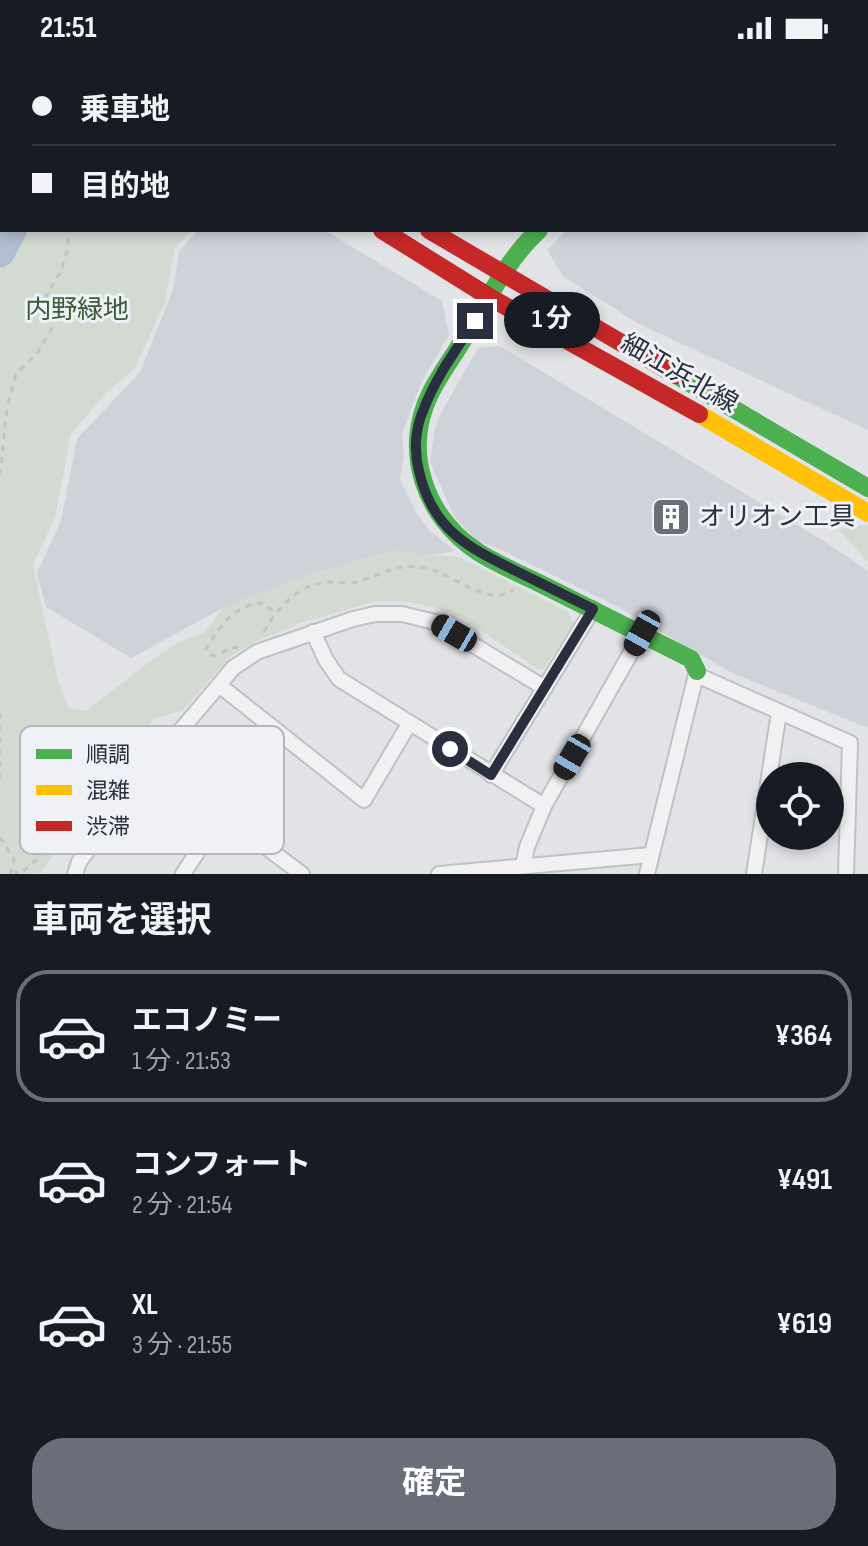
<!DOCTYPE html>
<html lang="ja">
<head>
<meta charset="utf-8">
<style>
	:root { --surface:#171b24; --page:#20242c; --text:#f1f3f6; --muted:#9ea1a6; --line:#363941; --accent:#6a6e79 }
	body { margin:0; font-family:"Sofia Sans Condensed","Noto Sans JP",sans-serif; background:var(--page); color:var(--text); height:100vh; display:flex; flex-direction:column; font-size:30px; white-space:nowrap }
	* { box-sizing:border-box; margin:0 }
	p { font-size:26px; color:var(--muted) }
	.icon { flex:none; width:44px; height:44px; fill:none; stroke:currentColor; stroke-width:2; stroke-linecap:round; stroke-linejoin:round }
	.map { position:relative; height:818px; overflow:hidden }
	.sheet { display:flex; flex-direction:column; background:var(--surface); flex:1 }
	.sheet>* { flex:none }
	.hud { position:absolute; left:0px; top:0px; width:868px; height:176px; box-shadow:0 4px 12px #0003; display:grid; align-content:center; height:176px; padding:0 32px; background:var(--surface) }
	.fabs { position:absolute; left:756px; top:706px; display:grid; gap:16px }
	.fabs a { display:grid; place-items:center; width:88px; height:88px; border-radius:50%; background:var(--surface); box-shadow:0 4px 12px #0003; font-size:40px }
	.end { position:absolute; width:36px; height:36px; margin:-18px; border:10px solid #292f3f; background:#fff; box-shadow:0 0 0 4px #fff }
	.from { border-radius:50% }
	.bubble { position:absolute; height:56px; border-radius:28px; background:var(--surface); box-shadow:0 4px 12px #0003; font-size:26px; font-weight:700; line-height:56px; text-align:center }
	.car { position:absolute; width:24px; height:48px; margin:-24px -12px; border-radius:10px; box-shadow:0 0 6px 2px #0007; background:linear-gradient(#222 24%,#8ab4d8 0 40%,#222 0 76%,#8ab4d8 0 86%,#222 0) }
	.hud b { display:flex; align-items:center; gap:28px; height:76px; font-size:30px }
	.hud b+b { border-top:2px solid var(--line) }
	.hud i { width:20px; height:20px; background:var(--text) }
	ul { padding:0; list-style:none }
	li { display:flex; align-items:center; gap:24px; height:132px; margin:0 16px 12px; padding:0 16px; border:4px solid transparent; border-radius:32px }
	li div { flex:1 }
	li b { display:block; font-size:30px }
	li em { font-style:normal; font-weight:700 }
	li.on { border-color:var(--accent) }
	li>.icon { width:72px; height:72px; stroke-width:1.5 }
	h2 { padding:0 32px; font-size:36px; line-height:96px }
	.cta { display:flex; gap:16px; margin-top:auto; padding:16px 32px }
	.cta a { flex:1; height:92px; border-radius:32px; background:var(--accent); color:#fff; font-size:32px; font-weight:700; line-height:92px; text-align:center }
	.status { display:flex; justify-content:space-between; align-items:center; height:56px; padding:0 40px; background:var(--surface); direction:ltr }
	.status svg { height:22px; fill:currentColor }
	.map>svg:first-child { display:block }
</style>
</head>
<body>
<div class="status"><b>21:51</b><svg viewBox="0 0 49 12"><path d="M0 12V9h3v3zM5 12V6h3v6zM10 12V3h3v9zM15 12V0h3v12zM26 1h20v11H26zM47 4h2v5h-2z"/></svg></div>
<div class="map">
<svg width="868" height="818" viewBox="0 0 868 818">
	<rect width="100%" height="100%" fill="#e2e3e6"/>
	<!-- built -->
	<g fill="#d0d2d9">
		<path d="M206,0H858L204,2Z"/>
		<path d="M868,51V374L639,268L563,220L547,194L567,174H866Z"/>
		<path d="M198,174H324L442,245L449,279L421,327L402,378L404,399L400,424L417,458L431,476L455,495L425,500L396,495L354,505L299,522L225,551L131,602L46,551L37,517L61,465L77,383L140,316L173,234L179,196Z"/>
		<path d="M500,290L830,489L868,515V672L734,618L616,550L502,494L476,484L454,460L430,406L435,372L441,357L478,292Z"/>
	</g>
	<!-- green -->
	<g fill="#d2dad2">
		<path d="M0,4L2,174H191L175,192L165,246L135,312L107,336L71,378L55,461L33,509L58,625L69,652L86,655L153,603L181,585L203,577L225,551L299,522L354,505L396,495L459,501L568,556L574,567L544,613H538L461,561L437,552L409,546L377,545L300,567L255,586L231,600L182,655L153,663L124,704L97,722L73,747L61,769L53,800L41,817L0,818Z"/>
		<path d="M865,469L868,470V506L838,473Z"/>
	</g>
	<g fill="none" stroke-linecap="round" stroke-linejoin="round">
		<!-- river -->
		<path stroke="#b1bed0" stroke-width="30" d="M0,196L12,174"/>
		<defs>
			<path id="lane" d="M0,57H2"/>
			<g id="street">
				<path d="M313,576L326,604L339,623L544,750"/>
				<path d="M697,619L850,687L846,818"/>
				<path d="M219,629L364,744L409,668"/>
				<path d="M153,707L302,818"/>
				<path d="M491,719L593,553"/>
				<path d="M523,810L527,791L544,750L642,577"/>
				<path d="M75,818L79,806L153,707L219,629L233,612L257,596L353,563L375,558H402L435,566L545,632"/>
				<path d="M183,818L222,758"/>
				<path d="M439,818L651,799"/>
				<path d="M647,818L697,615"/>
				<path d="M754,818L779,656"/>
			</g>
		</defs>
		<!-- lane casing -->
		<use href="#lane" stroke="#c0c1c4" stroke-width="11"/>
		<!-- street casing -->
		<use href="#street" stroke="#c0c1c4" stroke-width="18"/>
		<!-- path -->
		<g stroke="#c3c4ca" stroke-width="3" stroke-dasharray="6 6" stroke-linecap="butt">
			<path d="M0,419L7,352L16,318L38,296L52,272L54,264L46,240L60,217L68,192L69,174"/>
			<path d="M264,576C278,550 299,528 330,526C340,526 351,528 361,525C389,516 394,507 426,512C453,517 486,552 513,534"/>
			<path d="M238,592L231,591L221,598L213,600L206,593C219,572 233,550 260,547L276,556"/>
			<path d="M0,657V726"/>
			<path d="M0,781L14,804L10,818"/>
			<path d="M13,815L20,818L50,792L65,797"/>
		</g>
		<!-- lane -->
		<use href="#lane" stroke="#f1f1f3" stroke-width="7"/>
		<!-- street -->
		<use href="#street" stroke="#f1f1f3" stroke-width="14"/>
		<!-- fast -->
		<g stroke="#4caf50" stroke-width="18">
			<path d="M50,0L54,2"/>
			<path d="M125,0L129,2"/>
			<path d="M866,26L868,23"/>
			<path d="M539,174C505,205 484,251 460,289C450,305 439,320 431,336C401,395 425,461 478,496C500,510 526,520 549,532C596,556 644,579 691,603L697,615"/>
			<path d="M676,319L868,432"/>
		</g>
		<!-- slow -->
		<path stroke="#ffc107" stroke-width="18" d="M699,358L868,457"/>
		<!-- jam -->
		<g stroke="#c62828" stroke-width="18">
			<path d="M382,174L491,242L699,358"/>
			<path d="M429,174L676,319"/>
		</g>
	</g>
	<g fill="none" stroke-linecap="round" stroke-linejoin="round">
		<!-- route -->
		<path stroke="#292f3f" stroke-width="10" d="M450,693L491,719L593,553C567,540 542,528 516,515C467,491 432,473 419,415C414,396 415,373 423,355C435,322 456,294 475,265"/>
	</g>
	<!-- icons -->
	<defs>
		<symbol id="building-square" viewBox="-11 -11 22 22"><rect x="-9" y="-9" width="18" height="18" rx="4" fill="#6a6e79" stroke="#eff1f6"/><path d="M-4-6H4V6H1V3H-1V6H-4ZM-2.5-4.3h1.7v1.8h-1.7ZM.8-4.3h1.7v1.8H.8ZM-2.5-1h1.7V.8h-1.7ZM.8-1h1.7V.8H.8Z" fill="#fff"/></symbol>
	</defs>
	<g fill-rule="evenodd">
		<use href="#building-square" x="649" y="439" width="44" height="44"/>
	</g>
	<g text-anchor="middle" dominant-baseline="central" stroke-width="6" stroke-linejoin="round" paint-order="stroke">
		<!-- park labels -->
		<g font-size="26" fill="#3b5a37" stroke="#eff1f6">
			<text x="77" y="254">内野緑地</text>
		</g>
		<!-- street labels -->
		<g font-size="26" fill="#292f3f" stroke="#eff1f6">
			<text transform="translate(679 318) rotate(30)">細江浜北線</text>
		</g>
		<!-- poi labels -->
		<g font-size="26" fill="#292f3f" stroke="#eff1f6" text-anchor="start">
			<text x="699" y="461">オリオン工具</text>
		</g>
	</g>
	<!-- legend -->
	<rect x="20" y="670" width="264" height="128" rx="12" fill="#eff1f6" stroke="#b4b7bf" stroke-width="2"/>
	<rect x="36" y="693" width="36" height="10" fill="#4caf50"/>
	<rect x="36" y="729" width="36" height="10" fill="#ffc107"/>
	<rect x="36" y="765" width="36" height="10" fill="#c62828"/>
	<g font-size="22" fill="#292f3f">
		<text x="86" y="706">順調</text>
		<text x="86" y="742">混雑</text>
		<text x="86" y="778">渋滞</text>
	</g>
</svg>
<div class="fabs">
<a><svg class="icon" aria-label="locate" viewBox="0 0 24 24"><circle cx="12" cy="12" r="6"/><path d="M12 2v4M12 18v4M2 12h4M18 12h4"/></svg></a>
</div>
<i class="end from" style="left:450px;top:693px"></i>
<i class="end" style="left:475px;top:265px"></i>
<div class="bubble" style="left:504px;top:236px;width:96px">1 分</div>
<i class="car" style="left:454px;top:577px;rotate:300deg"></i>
<i class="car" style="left:642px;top:577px;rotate:209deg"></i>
<i class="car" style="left:572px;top:701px;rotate:210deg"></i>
<div class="hud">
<b><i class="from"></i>乗車地</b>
<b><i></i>目的地</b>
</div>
</div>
<section class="sheet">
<h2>車両を選択</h2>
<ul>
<li class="on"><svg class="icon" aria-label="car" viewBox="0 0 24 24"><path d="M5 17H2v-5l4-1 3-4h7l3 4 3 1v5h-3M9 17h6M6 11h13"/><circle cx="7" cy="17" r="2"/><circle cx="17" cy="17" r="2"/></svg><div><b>エコノミー</b><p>1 分 · 21:53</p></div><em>¥364</em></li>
<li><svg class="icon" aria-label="car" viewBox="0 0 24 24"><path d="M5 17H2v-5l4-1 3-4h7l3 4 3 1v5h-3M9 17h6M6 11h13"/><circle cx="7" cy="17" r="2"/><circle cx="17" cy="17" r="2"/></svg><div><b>コンフォート</b><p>2 分 · 21:54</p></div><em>¥491</em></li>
<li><svg class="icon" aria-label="car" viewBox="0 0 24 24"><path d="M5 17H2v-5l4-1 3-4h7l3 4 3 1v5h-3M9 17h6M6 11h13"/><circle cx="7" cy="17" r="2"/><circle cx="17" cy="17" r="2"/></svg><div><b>XL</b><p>3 分 · 21:55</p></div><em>¥619</em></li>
</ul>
<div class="cta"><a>確定</a></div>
</section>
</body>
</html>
